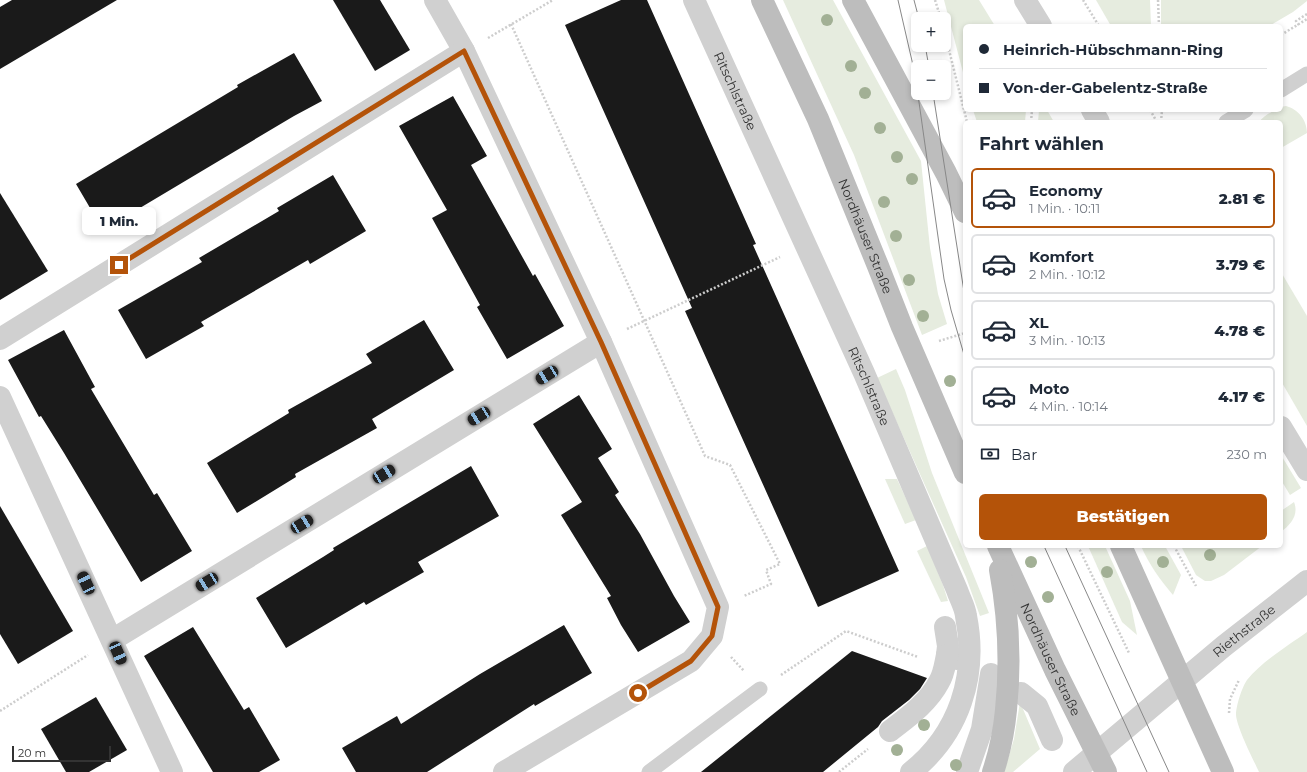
<!DOCTYPE html>
<html lang="de">
<head>
<meta charset="utf-8">
<style>
	:root { --surface:#fff; --page:#f6f6f7; --text:#1f2937; --muted:#747a83; --line:#e0e1e3; --accent:#b45309 }
	body { margin:0; font-family:Montserrat,sans-serif; background:var(--page); color:var(--text); height:100vh; display:flex; flex-direction:column; font-size:15px; white-space:nowrap }
	* { box-sizing:border-box; margin:0 }
	p { font-size:13px; color:var(--muted) }
	.icon { flex:none; width:22px; height:22px; fill:none; stroke:currentColor; stroke-width:2; stroke-linecap:round; stroke-linejoin:round }
	.map { position:relative; flex:1; overflow:hidden }
	.sheet { position:absolute; left:963px; top:120px; width:320px; height:428px; display:flex; flex-direction:column; background:var(--surface); border-radius:6px; box-shadow:0 2px 6px #0003 }
	.sheet>* { flex:none }
	.hud { position:absolute; left:963px; top:24px; width:320px; height:88px; border-radius:6px; box-shadow:0 2px 6px #0003; display:grid; align-content:center; height:88px; padding:0 16px; background:var(--surface) }
	.controls { position:absolute; left:911px; top:12px; display:grid; gap:8px }
	.controls a { display:grid; place-items:center; width:40px; height:40px; border-radius:6px; background:var(--surface); box-shadow:0 2px 6px #0003; font-size:20px }
	.scale { position:absolute; left:12px; bottom:10px; width:99px; box-sizing:border-box; padding-left:4px; border:2px solid #333; border-top:0; font-size:11px; line-height:14px; white-space:nowrap; color:#333; -webkit-text-stroke:3px #fff; paint-order:stroke }
	.end { position:absolute; width:18px; height:18px; margin:-9px; border:5px solid #b45309; background:#fff; box-shadow:0 0 0 2px #fff }
	.from { border-radius:50% }
	.bubble { position:absolute; height:28px; border-radius:6px; background:var(--surface); box-shadow:0 2px 6px #0003; font-size:13px; font-weight:800; line-height:28px; text-align:center }
	.car { position:absolute; width:12px; height:24px; margin:-12px -6px; border-radius:5px; box-shadow:0 0 3px 1px #0007; background:linear-gradient(#222 24%,#8ab4d8 0 40%,#222 0 76%,#8ab4d8 0 86%,#222 0) }
	.hud b { display:flex; align-items:center; gap:14px; height:38px; font-size:15px }
	.hud b+b { border-top:1px solid var(--line) }
	.hud i { width:10px; height:10px; background:var(--text) }
	ul { padding:0; list-style:none }
	li { display:flex; align-items:center; gap:12px; height:60px; margin:0 8px 6px; padding:0 8px; border:2px solid var(--line); border-radius:6px }
	li div { flex:1 }
	li b { display:block; font-size:15px }
	li em { font-style:normal; font-weight:800 }
	li.on { border-color:var(--accent) }
	li>.icon { width:36px; height:36px; stroke-width:1.5 }
	h2 { padding:0 16px; font-size:18px; line-height:48px }
	.pay { display:flex; align-items:center; gap:10px; height:44px; padding:0 16px; font-size:15px }
	.pay p { margin-inline-start:auto }
	.cta { display:flex; gap:8px; margin-top:auto; padding:8px 16px }
	.cta a { flex:1; height:46px; border-radius:6px; background:var(--accent); color:#fff; font-size:16px; font-weight:800; line-height:46px; text-align:center }
	.map>svg:first-child { display:block }
</style>
</head>
<body>
<div class="map">
<svg width="1307" height="772" viewBox="0 0 1307 772">
	<rect width="100%" height="100%" fill="#fff"/>
	<!-- green -->
	<g fill="#e6ecdf">
		<path d="M783,0H833L921,161L930,248L938,294L947,324L922,335L854,155Z"/>
		<path d="M944,0H979L995,26H965V80Z"/>
		<path d="M1096,0H1150L1151,26H1111Z"/>
		<path d="M1161,0H1307V1L1293,12L1269,26H1161Z"/>
		<path d="M1286,106C1298,109 1307,120 1307,133L1281,148V122H1259C1264,115 1273,110 1281,110V107Z"/>
		<path d="M973,110H1026L1025,122H977Z"/>
		<path d="M1039,110H1047L1054,122H1038Z"/>
		<path d="M1281,272L1307,316V426L1281,381Z"/>
		<path d="M896,369L905,390L932,473L989,613L980,616L966,577L877,378Z"/>
		<path d="M1281,455L1301,488L1290,495L1281,480Z"/>
		<path d="M885,479H897L916,520L905,524Z"/>
		<path d="M1294,502C1299,515 1291,524 1281,532V511Z"/>
		<path d="M927,546L943,585L948,601L941,602L917,551Z"/>
		<path d="M1088,546H1105L1130,601L1137,635L1122,622Z"/>
		<path d="M1141,546H1165L1181,575L1173,595C1160,580 1149,564 1141,546Z"/>
		<path d="M1181,546H1262L1224,575L1211,581H1205L1196,575Z"/>
		<path d="M1307,632V772H1259C1253,759 1237,728 1236,715C1236,706 1242,687 1247,680C1261,662 1289,645 1307,632Z"/>
		<path d="M1020,702L1040,749L1013,772H1004L1014,739Z"/>
	</g>
	<!-- building -->
	<g fill="#1a1a1a">
		<path d="M12,0H117L0,69V7Z"/>
		<path d="M333,0H380L410,50L375,71Z"/>
		<path d="M621,0H647L756,244L753,245L899,571L818,607L685,311L692,308L565,25Z"/>
		<path d="M294,53L322,101L294,116L103,230L76,184L238,87L237,85Z"/>
		<path d="M453,96L487,156L471,165L533,276L535,274L564,326L507,359L477,307L480,305L432,218L447,210L399,126Z"/>
		<path d="M333,175L366,231L310,264L308,260L201,322L204,326L146,359L118,310L202,262L199,258L279,211L277,208Z"/>
		<path d="M0,193L48,271L0,300Z"/>
		<path d="M424,320L454,370L372,419L377,428L295,474L296,477L237,513L207,463L289,413L288,410L372,363L366,354Z"/>
		<path d="M64,330L95,387L91,389L154,495L157,493L192,551L141,582L64,453L41,416L39,417L8,360Z"/>
		<path d="M579,395L612,449L598,458L619,492L615,495L640,534L674,596L690,622L638,652L621,625L607,598L611,596L561,515L582,502L533,424Z"/>
		<path d="M471,466L499,516L418,562L424,572L366,605L364,602L286,648L256,598L323,557L334,550L333,548Z"/>
		<path d="M0,506L73,631L18,664L0,634Z"/>
		<path d="M564,625L592,673L535,706L534,704L427,772H356L342,748L397,716L401,724L480,674Z"/>
		<path d="M193,627L244,710L249,707L280,760L259,772H213L144,656Z"/>
		<path d="M852,651L927,678L920,689L909,700L882,721L878,727L823,772H701Z"/>
		<path d="M96,697L127,750L89,772H66L41,729Z"/>
	</g>
	<g fill="none" stroke-linecap="round" stroke-linejoin="round">
		<!-- path -->
		<g stroke="#cdcdcd" stroke-width="2.5" stroke-dasharray="2 2" stroke-linecap="butt">
			<path d="M935,0L941,19"/>
			<path d="M1083,0L1099,26"/>
			<path d="M1158,0L1159,26"/>
			<path d="M511,24L705,456L730,465L780,564L766,570L771,584L744,596"/>
			<path d="M1299,25L1296,21L1307,14"/>
			<path d="M944,30L967,122"/>
			<path d="M1281,35L1307,19"/>
			<path d="M488,38L553,0"/>
			<path d="M1150,110L1157,122"/>
			<path d="M1031,122L1032,110"/>
			<path d="M1161,122L1162,110"/>
			<path d="M627,329L780,257"/>
			<path d="M939,341L965,333"/>
			<path d="M1078,546L1129,653"/>
			<path d="M1174,546L1196,586"/>
			<path d="M731,657L744,671"/>
			<path d="M781,675L846,631L918,657"/>
			<path d="M0,711L88,655"/>
			<path d="M1229,713L1230,699L1239,680"/>
			<path d="M839,772L868,749"/>
		</g>
		<!-- service -->
		<g stroke="#d0d0d0" stroke-width="15">
			<path d="M1281,90L1307,74"/>
			<path d="M1226,122L1246,110"/>
			<path d="M649,772L760,689"/>
		</g>
		<!-- pedestrian -->
		<g stroke="#d0d0d0" stroke-width="22">
			<path d="M945,627L948,646L947,655L957,659"/>
			<path d="M1021,693L1037,706L1052,740"/>
			<path d="M890,731C908,717 928,703 939,682C944,674 945,664 947,655"/>
			<path d="M967,772L982,729L991,674"/>
		</g>
		<!-- minor -->
		<g stroke="#d0d0d0" stroke-width="22">
			<path d="M435,0L464,51L601,342L718,607L712,636L691,661L504,772"/>
			<path id="s1" d="M694,0L864,373L957,590C960,599 965,607 966,616C978,676 959,734 911,772"/>
			<path d="M1025,0L1041,26"/>
			<path d="M1092,110L1099,122"/>
			<path d="M0,339L464,51"/>
			<path d="M0,397L172,772"/>
			<path d="M1281,427L1307,470"/>
			<path d="M112,640L601,342"/>
			<path id="s2" d="M1074,772L1224,646L1307,581"/>
		</g>
		<!-- secondary -->
		<g stroke="#bdbdbd" stroke-width="22">
			<path id="s3" d="M762,0L818,119L878,266L902,327L965,473"/>
			<path d="M853,0L946,173L965,212"/>
			<path id="s4" d="M998,546L1055,670L1106,772"/>
			<path d="M1121,546L1223,772"/>
			<path d="M993,772C1000,751 1004,731 1006,710C1011,661 1009,618 1000,570"/>
		</g>
		<!-- tram -->
		<g stroke="#888" stroke-width="1">
			<path d="M898,0L915,74L944,279L951,310L965,358"/>
			<path d="M914,0L919,19"/>
			<path d="M925,45L929,67"/>
			<path d="M933,93L965,298"/>
			<path d="M1044,546L1147,772"/>
			<path d="M1065,546L1169,772"/>
		</g>
	</g>
	<!-- trees -->
	<g fill="#a2b095">
		<circle cx="827" cy="20" r="6"/>
		<circle cx="851" cy="66" r="6"/>
		<circle cx="865" cy="93" r="6"/>
		<circle cx="880" cy="128" r="6"/>
		<circle cx="897" cy="157" r="6"/>
		<circle cx="912" cy="179" r="6"/>
		<circle cx="884" cy="202" r="6"/>
		<circle cx="896" cy="236" r="6"/>
		<circle cx="909" cy="280" r="6"/>
		<circle cx="923" cy="316" r="6"/>
		<circle cx="950" cy="381" r="6"/>
		<circle cx="1210" cy="555" r="6"/>
		<circle cx="1031" cy="562" r="6"/>
		<circle cx="1163" cy="562" r="6"/>
		<circle cx="1107" cy="572" r="6"/>
		<circle cx="1048" cy="597" r="6"/>
		<circle cx="924" cy="725" r="6"/>
		<circle cx="897" cy="750" r="6"/>
		<circle cx="956" cy="765" r="6"/>
	</g>
	<g fill="none" stroke-linecap="round" stroke-linejoin="round">
		<!-- route -->
		<path stroke="#b45309" stroke-width="5" d="M119,265L464,51L601,342L718,607L712,636L691,661L638,693"/>
	</g>
	<g text-anchor="middle" dominant-baseline="central" stroke-width="4" stroke-linejoin="round" paint-order="stroke">
		<!-- street labels -->
		<g font-size="13" fill="#333" stroke="#fff">
			<text stroke="none"><textPath href="#s1" startOffset="100">Ritschlstraße</textPath></text>
			<text stroke="none"><textPath href="#s3" startOffset="258">Nordhäuser Straße</textPath></text>
			<text stroke="none"><textPath href="#s1" startOffset="424">Ritschlstraße</textPath></text>
			<text stroke="none"><textPath href="#s2" startOffset="221">Riethstraße</textPath></text>
			<text stroke="none"><textPath href="#s4" startOffset="125">Nordhäuser Straße</textPath></text>
		</g>
	</g>
</svg>
<div class="controls">
<a>+</a>
<a>−</a>
</div>
<div class="scale">20 m</div>
<i class="end from" style="left:638px;top:693px"></i>
<i class="end" style="left:119px;top:265px"></i>
<div class="bubble" style="left:82px;top:207px;width:74px">1 Min.</div>
<i class="car" style="left:547px;top:375px;rotate:239deg"></i>
<i class="car" style="left:479px;top:416px;rotate:239deg"></i>
<i class="car" style="left:384px;top:474px;rotate:59deg"></i>
<i class="car" style="left:302px;top:524px;rotate:59deg"></i>
<i class="car" style="left:207px;top:582px;rotate:239deg"></i>
<i class="car" style="left:86px;top:583px;rotate:335deg"></i>
<i class="car" style="left:118px;top:653px;rotate:156deg"></i>
<div class="hud">
<b><i class="from"></i>Heinrich-Hübschmann-Ring</b>
<b><i></i>Von-der-Gabelentz-Straße</b>
</div>
<section class="sheet">
<h2>Fahrt wählen</h2>
<ul>
<li class="on"><svg class="icon" aria-label="car" viewBox="0 0 24 24"><path d="M5 17H2v-5l4-1 3-4h7l3 4 3 1v5h-3M9 17h6M6 11h13"/><circle cx="7" cy="17" r="2"/><circle cx="17" cy="17" r="2"/></svg><div><b>Economy</b><p>1 Min. · 10:11</p></div><em>2.81 €</em></li>
<li><svg class="icon" aria-label="car" viewBox="0 0 24 24"><path d="M5 17H2v-5l4-1 3-4h7l3 4 3 1v5h-3M9 17h6M6 11h13"/><circle cx="7" cy="17" r="2"/><circle cx="17" cy="17" r="2"/></svg><div><b>Komfort</b><p>2 Min. · 10:12</p></div><em>3.79 €</em></li>
<li><svg class="icon" aria-label="car" viewBox="0 0 24 24"><path d="M5 17H2v-5l4-1 3-4h7l3 4 3 1v5h-3M9 17h6M6 11h13"/><circle cx="7" cy="17" r="2"/><circle cx="17" cy="17" r="2"/></svg><div><b>XL</b><p>3 Min. · 10:13</p></div><em>4.78 €</em></li>
<li><svg class="icon" aria-label="car" viewBox="0 0 24 24"><path d="M5 17H2v-5l4-1 3-4h7l3 4 3 1v5h-3M9 17h6M6 11h13"/><circle cx="7" cy="17" r="2"/><circle cx="17" cy="17" r="2"/></svg><div><b>Moto</b><p>4 Min. · 10:14</p></div><em>4.17 €</em></li>
</ul>
<div class="pay"><svg class="icon" aria-label="cash" viewBox="0 0 24 24"><path d="M3 7h18v10H3z"/><circle cx="12" cy="12" r="2"/></svg>Bar<p>230 m</p></div>
<div class="cta"><a>Bestätigen</a></div>
</section>
</div>
</body>
</html>
